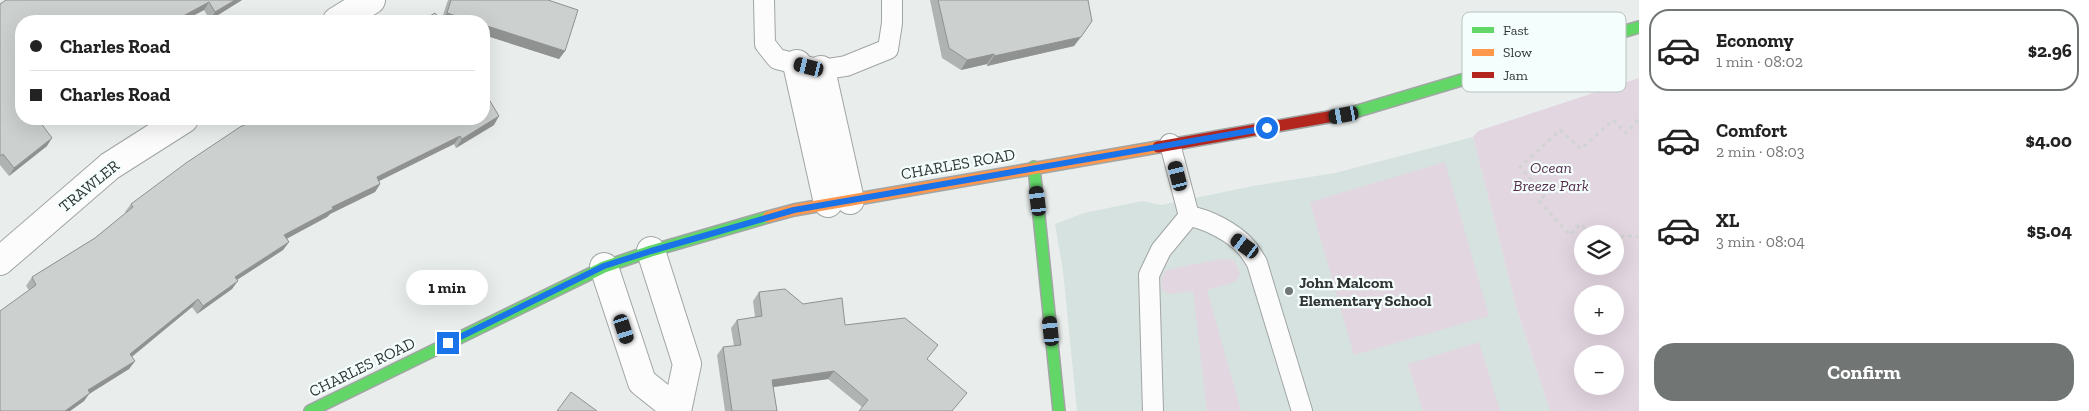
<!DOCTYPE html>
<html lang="en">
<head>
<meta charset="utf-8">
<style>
	:root { --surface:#fff; --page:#f6f6f6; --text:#222; --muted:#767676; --line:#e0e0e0; --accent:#717675 }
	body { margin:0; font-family:"Zilla Slab",serif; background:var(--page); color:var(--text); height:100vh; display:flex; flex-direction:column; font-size:19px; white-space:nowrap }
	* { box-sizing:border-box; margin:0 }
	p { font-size:16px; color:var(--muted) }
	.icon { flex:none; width:28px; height:28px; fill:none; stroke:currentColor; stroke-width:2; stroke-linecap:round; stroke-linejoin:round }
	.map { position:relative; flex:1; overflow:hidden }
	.sheet { display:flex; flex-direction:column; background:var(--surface); width:450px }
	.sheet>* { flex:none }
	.banner { position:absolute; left:15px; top:15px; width:475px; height:110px; border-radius:20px; box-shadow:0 5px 20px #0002; display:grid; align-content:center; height:110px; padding:0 15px; background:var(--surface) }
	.controls { position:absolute; left:1574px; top:225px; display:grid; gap:10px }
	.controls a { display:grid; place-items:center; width:50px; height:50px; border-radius:50%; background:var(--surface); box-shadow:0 5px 20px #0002; font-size:25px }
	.end { position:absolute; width:22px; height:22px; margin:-11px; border:6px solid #1a73e8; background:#fff; box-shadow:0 0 0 2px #fff }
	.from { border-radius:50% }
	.bubble { position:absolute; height:35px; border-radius:18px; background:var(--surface); box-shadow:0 5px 20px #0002; font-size:16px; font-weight:700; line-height:35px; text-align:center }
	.car { position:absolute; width:15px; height:30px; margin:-15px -8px; border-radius:6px; box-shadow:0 0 4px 1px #0007; background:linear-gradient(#222 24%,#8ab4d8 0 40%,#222 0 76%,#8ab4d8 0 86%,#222 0) }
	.banner b { display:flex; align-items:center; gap:18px; height:48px; font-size:19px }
	.banner b+b { border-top:1px solid var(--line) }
	.banner i { width:12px; height:12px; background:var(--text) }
	ul { padding:9px 0 0; list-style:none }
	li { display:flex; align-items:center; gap:15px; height:82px; margin:0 10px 8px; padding:0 5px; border:2px solid transparent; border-radius:20px }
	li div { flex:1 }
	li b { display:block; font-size:19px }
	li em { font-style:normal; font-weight:700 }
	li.active { border-color:var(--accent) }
	li>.icon { width:45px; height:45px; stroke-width:1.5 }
	.primary-button { display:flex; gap:10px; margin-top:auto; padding:10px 15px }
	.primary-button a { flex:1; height:58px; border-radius:20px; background:var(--accent); color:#fff; font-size:20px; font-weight:700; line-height:58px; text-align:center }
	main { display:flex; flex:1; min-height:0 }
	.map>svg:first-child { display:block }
</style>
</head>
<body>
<main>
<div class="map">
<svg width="1639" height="411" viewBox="0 0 1639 411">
	<rect width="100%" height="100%" fill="#e9eeed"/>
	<!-- built -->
	<path fill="#d6e2df" d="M1473,137L1517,310L1550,411H1077L1063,271L1055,224L1084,213L1142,201L1161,205L1253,186L1335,173Z"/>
	<!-- green -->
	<g fill="#e2d6e0" fill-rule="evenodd">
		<path d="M1639,78V411H1550L1517,310L1473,137L1478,131ZM1582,234H1615V266H1582ZM1582,294H1615V326H1582ZM1582,354H1615V386H1582Z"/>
		<path d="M1445,162L1489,316L1354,355L1310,202Z"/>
		<path d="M1221,259L1234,260L1240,274L1235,282L1207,290L1241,411H1207L1193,291L1169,294L1162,289L1161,279L1166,270Z"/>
		<path d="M1479,342L1500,411H1423L1408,364Z"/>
	</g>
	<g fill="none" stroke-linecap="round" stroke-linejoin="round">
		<defs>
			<g id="lane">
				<path d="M764,0L765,44L777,59L821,70L846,66L888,49L892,23V0"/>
				<path d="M1170,144L1189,216"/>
				<path d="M1189,216C1207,219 1233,232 1246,247C1250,251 1254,258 1257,263L1302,411"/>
				<path d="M1153,411L1149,275L1161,250L1189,216"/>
			</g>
			<g id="street">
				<path d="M337,21L371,0"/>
				<path d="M797,64L828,203"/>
				<path d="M821,70L850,200"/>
				<path d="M651,251L687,364L677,411"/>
				<path d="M0,261L110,166L184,119"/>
				<path d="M604,267L642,382L677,410"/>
			</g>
			<g id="fast">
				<path d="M1351,113L1639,27"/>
				<path d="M1034,167L1059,411"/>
				<path d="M310,411L604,267L651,251L768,217"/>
			</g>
			<path id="slow" d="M768,217L794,210L1158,147"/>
			<path id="jam" d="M1158,147L1351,113"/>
		</defs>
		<!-- lane casing -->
		<use href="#lane" stroke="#a1a5a4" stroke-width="22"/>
		<!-- street casing -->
		<use href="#street" stroke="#a1a5a4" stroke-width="30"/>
		<!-- fast casing -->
		<use href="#fast" stroke="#a1a5a4" stroke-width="14"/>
		<!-- slow casing -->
		<use href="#slow" stroke="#a1a5a4" stroke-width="14"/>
		<!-- jam casing -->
		<use href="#jam" stroke="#a1a5a4" stroke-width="14"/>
		<!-- path -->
		<g stroke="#d2d4d4" stroke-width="3" stroke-dasharray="4 4" stroke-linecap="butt">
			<path d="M1591,234L1580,224L1570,235L1539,201L1545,195L1520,167L1560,130L1581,149L1613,120L1626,133L1637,121L1639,123"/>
			<path d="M1615,243L1624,235L1639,237"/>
		</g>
		<!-- lane -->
		<use href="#lane" stroke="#fcfcfc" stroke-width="20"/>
		<!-- street -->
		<use href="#street" stroke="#fcfcfc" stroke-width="28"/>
		<!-- fast -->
		<use href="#fast" stroke="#63d668" stroke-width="11"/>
		<!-- slow -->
		<use href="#slow" stroke="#ff974d" stroke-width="11"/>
		<!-- jam -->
		<use href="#jam" stroke="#b3261e" stroke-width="11"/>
	</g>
	<!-- wall -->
	<g fill="#afb3b2">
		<path d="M6,0H242L210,20L204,10L183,21H21V119H50L42,124L47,146L9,176L0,165V4Z"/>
		<path d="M448,0H548L565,51L559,59L484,35V21H441Z"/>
		<path d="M930,0H1088L1074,46L987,66V64L961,70L942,58Z"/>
		<path d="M494,125L456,148L454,144L379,181L380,184L375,192L330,214L327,217L287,238L289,242L283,250L237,280L232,289L197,314L192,307L132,357L135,361L129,369L89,394L84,401L70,411H0L29,290L26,286L32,277L95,238L126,213L125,212L131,204Z"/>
		<path d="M759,292L803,304L845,325L927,360L961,401L862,407L828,379L773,387L777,411H725L717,355L723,347L734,346L731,328L737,320L755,317L753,301Z"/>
	</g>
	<!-- shaded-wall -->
	<g fill="#8f9291">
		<path d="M235,0H242L210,20L215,12Z"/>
		<path d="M209,2L204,10L183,21H174Z"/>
		<path d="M447,13L472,21H441Z"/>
		<path d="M484,25L565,51L559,59L484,35Z"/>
		<path d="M1081,37L1074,46L987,66L994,56Z"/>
		<path d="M994,54L987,64L961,70L967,60Z"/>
		<path d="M499,116L494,125L456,148L462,139Z"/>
		<path d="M44,119H50L34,130L40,122Z"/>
		<path d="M460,136L454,144L371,185L377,177Z"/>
		<path d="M52,138L47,146L9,176L14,168Z"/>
		<path d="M380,184L375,192L330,214L327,217L279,243L284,235L332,207Z"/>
		<path d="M289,242L283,250L229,285L235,277Z"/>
		<path d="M238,281L232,289L197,314L203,306Z"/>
		<path d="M198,299L192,307L125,362L130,354Z"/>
		<path d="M135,361L129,369L89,394L84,401L70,411H65L88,390Z"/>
		<path d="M834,371L828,379L767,388L772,380Z"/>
	</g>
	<!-- building -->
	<g fill="#ccd0cf" stroke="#8f9291">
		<path d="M6,0H235L215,12L209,2L174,21H21V119H44L40,122L52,138L14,168L3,154L0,156V4Z"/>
		<path d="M451,0H548L578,10L565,51L484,25V21H472L447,13Z"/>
		<path d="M938,0H1088L1092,21L1081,37L994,56V54L967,60L949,48Z"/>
		<path d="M435,13L441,21H421Z"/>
		<path d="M484,91L499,116L462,139L460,136L377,177L380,184L332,207L333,209L284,235L289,242L235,277L238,281L203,306L198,299L130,354L135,361L88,390L90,393L65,411H0V311L36,285L32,277L95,238L133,207L131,204L186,163L240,127L257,119H484Z"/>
		<path d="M785,289L803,304L842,298L845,325L905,318L938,345L927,359L967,393L952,411H859L868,400L834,371L772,380L777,411H732L723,347L741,345L737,320L762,316L759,292Z"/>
		<path d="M571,392L597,411H557Z"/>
	</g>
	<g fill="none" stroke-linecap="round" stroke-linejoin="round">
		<!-- route -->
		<path stroke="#1a73e8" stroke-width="6" d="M448,343L604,266L651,251L794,210L1267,128"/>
	</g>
	<!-- markers -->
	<circle fill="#717675" stroke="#f4fefc" stroke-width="2" cx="1289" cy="291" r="5"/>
	<g text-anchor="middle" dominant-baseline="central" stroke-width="4.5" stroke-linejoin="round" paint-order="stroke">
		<!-- street labels -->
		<g font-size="16" fill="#313534" stroke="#f4fefc">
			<text transform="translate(958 164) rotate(-10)">CHARLES ROAD</text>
			<text transform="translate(89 186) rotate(-39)">TRAWLER</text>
			<text transform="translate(362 367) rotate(-26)">CHARLES ROAD</text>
		</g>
		<!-- park labels -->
		<g font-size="16" font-style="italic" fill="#58304f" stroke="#f4fefc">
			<text x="1551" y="167">Ocean<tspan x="1551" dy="18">Breeze Park</tspan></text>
		</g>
		<!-- poi labels -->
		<g font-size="16" font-weight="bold" fill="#313534" stroke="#f4fefc" text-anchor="start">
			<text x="1299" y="282">John Malcom<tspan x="1299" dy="18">Elementary School</tspan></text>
		</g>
	</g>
	<!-- legend -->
	<rect x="1462" y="12" width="164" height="80" rx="8" fill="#f4fefc" stroke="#bac2c0" stroke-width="1"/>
	<rect x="1472" y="27" width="22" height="6" fill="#63d668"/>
	<rect x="1472" y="49" width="22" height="7" fill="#ff974d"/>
	<rect x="1472" y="72" width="22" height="6" fill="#b3261e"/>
	<g font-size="14" fill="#313534">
		<text x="1503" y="35">Fast</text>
		<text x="1503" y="57">Slow</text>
		<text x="1503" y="80">Jam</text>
	</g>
</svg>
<div class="controls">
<a><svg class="icon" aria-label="layers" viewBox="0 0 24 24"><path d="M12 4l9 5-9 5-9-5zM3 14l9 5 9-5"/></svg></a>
<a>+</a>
<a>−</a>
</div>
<i class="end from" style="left:1267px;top:128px"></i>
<i class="end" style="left:448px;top:343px"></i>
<div class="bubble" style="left:406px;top:270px;width:82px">1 min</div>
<i class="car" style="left:809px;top:67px;rotate:284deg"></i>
<i class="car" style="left:1344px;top:115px;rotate:260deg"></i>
<i class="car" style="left:1178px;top:176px;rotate:346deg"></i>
<i class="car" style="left:1038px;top:201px;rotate:353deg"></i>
<i class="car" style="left:1245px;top:246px;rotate:306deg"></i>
<i class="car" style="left:624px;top:329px;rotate:162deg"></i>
<i class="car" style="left:1051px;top:331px;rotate:354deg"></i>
<div class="banner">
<b><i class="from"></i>Charles Road</b>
<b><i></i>Charles Road</b>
</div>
</div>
<section class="sheet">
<ul>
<li class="active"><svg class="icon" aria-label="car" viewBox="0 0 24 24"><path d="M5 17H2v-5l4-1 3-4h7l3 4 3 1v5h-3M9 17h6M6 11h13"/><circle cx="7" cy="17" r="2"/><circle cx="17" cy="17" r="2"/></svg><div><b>Economy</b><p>1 min · 08:02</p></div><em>$2.96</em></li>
<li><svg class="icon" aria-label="car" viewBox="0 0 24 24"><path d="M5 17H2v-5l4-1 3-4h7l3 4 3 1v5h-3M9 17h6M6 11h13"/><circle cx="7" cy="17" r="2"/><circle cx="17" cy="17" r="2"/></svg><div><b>Comfort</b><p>2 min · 08:03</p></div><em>$4.00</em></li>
<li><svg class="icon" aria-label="car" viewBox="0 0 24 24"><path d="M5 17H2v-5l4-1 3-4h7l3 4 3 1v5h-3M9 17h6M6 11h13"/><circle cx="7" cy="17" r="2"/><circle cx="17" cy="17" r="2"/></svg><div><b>XL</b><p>3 min · 08:04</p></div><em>$5.04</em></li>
</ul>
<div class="primary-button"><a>Confirm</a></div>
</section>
</main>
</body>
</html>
